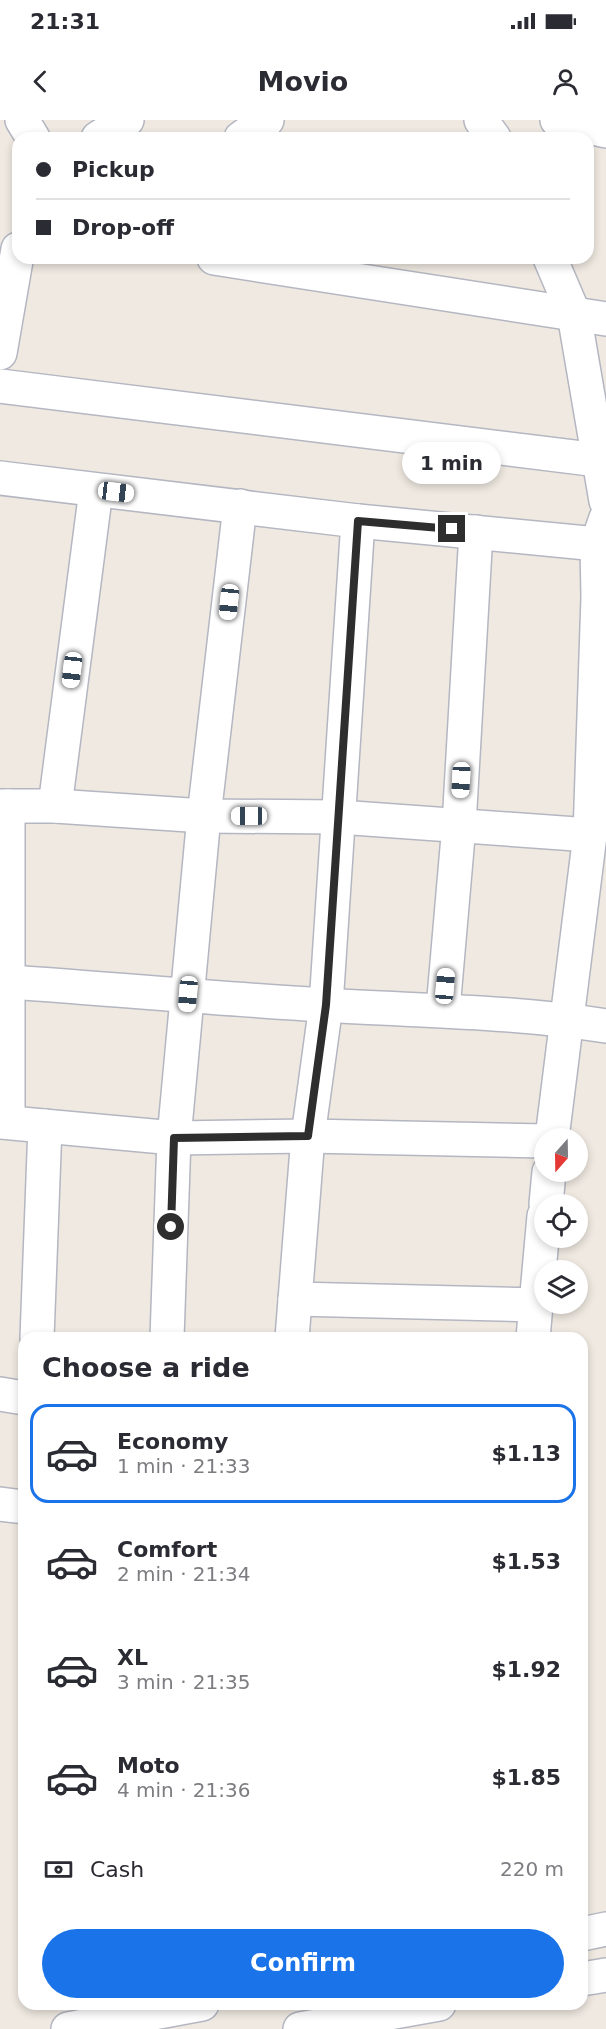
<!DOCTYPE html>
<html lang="en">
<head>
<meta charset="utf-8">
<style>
	:root { --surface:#fff; --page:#f2f2f3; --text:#2b2b33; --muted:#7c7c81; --line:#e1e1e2; --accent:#1a73e8 }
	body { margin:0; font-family:"DejaVu Sans",sans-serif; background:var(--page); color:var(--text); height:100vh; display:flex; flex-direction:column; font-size:22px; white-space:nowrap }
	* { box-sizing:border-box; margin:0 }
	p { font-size:20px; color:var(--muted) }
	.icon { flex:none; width:33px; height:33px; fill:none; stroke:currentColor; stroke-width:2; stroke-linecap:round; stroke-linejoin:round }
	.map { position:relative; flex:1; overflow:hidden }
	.sheet { position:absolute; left:18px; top:1212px; width:570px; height:678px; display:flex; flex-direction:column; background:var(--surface); border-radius:18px; box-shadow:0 3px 9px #0003 }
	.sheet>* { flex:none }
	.top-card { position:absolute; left:12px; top:12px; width:582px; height:132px; border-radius:18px; box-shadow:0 3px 9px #0003; display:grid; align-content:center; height:132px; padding:0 24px; background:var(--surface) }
	.needle { width:39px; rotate:200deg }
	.buttons { position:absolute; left:534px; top:1008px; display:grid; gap:12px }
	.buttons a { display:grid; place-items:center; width:54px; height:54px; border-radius:50%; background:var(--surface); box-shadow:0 3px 9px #0003; font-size:30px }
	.end { position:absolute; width:27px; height:27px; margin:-14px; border:8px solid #2e2e2e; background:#fff; box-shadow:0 0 0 3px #fff }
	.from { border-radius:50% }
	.bubble { position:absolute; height:42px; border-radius:21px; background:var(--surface); box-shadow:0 3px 9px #0003; font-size:20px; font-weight:700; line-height:42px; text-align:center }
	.car { position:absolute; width:18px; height:36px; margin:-18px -9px; border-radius:8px; box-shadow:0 0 4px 2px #0007; background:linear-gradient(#fff 24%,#345 0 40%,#fff 0 76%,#345 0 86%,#fff 0) }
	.top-card b { display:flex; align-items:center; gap:21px; height:57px; font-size:22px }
	.top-card b+b { border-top:2px solid var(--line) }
	.top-card i { width:15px; height:15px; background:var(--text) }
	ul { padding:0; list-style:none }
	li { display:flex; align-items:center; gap:18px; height:99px; margin:0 12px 9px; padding:0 12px; border:3px solid transparent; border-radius:18px }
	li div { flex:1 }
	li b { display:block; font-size:22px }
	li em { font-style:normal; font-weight:700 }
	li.current { border-color:var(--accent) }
	li>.icon { width:54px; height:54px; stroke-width:1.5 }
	h2 { padding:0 24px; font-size:27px; line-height:72px }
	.pay { display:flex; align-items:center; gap:15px; height:66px; padding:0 24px; font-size:22px }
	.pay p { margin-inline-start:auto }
	.action { display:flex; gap:12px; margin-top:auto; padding:12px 24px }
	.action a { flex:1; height:69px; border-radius:36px; background:var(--accent); color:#fff; font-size:24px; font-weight:700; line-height:69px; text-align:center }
	.status { display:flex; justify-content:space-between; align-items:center; height:42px; padding:0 30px; background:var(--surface); direction:ltr }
	.status svg { height:16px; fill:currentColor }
	header { display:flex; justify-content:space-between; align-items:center; height:78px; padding:0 24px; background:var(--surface); font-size:27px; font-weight:700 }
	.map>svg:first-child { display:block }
</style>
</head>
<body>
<div class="status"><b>21:31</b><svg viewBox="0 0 49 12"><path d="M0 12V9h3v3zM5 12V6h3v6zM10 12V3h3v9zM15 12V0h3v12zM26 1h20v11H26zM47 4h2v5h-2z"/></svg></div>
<header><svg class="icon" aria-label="back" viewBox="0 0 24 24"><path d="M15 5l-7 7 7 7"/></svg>Movio<svg class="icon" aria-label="person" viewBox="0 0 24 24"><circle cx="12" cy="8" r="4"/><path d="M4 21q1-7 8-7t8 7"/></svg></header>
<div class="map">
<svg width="606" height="1909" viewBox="0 0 606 1909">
	<rect width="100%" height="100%" fill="#efe9e1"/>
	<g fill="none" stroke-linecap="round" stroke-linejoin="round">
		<defs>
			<g id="minor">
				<path d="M22,0L33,18"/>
				<path d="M481,0L494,18"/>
				<path d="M557,0L606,11"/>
				<path d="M98,18L127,0"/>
				<path d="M241,18L267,0"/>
				<path d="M214,138L606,199"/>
				<path d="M550,138L574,194L606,381"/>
				<path d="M0,233L18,129"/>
				<path d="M0,266L606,341"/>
				<path d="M0,358L358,401L597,424"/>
				<path d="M0,686H55L204,696L339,697L590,715"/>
				<path d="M8,686V1002"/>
				<path d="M55,686L96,370"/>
				<path d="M8,862C114,869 220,879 325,885C419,891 513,891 606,906"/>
				<path d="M443,889L459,705L476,412"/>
				<path d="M0,1002L174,1018L308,1016L544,1021"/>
				<path d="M552,1018L590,715L598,477L597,424L606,398"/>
				<path d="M546,1084L549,1052"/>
				<path d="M295,1179L536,1185"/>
				<path d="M37,1218L45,1006"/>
				<path d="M167,1218L174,1018L204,696L240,386"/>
				<path d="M292,1218L308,1016L326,885L358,401"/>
				<path d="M533,1218L544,1096"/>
				<path d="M0,1274L24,1278"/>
				<path d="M0,1384L24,1387"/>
				<path d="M582,1814L606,1809"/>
				<path d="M582,1859L606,1855"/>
				<path d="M68,1909L202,1884"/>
				<path d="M300,1909L439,1884"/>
			</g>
		</defs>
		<!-- minor casing -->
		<use href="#minor" stroke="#b4b7c1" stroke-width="36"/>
		<!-- minor -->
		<use href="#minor" stroke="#fff" stroke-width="33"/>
	</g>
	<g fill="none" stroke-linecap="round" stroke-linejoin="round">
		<!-- route -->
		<path stroke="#2e2e2e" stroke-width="8" d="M171,1107L174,1018L308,1016L326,885L358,401L452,409"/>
	</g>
</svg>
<div class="buttons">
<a><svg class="needle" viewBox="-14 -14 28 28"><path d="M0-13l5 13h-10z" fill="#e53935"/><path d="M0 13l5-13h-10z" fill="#7c7c81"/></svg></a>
<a><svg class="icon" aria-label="locate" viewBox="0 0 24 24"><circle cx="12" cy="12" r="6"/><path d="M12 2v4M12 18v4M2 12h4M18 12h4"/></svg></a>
<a><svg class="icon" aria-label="layers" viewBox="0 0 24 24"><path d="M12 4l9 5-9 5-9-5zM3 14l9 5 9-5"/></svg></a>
</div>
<i class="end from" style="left:171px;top:1107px"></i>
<i class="end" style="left:452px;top:409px"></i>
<div class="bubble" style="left:402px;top:322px;width:99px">1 min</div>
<i class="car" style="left:116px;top:372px;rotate:97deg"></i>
<i class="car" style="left:229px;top:482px;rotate:186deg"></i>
<i class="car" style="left:72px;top:550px;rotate:187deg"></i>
<i class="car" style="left:461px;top:660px;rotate:183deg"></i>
<i class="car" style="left:249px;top:696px;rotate:270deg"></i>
<i class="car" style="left:445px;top:866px;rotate:5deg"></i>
<i class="car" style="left:188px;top:874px;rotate:185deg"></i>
<div class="top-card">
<b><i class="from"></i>Pickup</b>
<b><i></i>Drop-off</b>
</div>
<section class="sheet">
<h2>Choose a ride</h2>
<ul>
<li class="current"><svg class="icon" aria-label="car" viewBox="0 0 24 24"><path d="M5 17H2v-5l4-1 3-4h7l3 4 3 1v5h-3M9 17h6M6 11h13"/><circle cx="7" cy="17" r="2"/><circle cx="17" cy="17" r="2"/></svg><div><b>Economy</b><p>1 min · 21:33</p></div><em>$1.13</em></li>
<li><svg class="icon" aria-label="car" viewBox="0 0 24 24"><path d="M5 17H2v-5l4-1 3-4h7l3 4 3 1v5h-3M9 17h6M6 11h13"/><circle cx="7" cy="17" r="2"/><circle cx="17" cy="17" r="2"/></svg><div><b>Comfort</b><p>2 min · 21:34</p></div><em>$1.53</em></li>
<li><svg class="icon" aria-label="car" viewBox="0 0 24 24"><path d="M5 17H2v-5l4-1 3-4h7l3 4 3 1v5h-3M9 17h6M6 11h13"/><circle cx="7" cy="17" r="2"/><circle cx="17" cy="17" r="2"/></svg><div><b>XL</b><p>3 min · 21:35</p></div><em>$1.92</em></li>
<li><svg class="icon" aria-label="car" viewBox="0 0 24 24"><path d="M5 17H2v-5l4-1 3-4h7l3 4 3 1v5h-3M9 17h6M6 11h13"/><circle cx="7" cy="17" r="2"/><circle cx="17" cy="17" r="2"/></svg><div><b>Moto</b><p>4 min · 21:36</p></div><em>$1.85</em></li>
</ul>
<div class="pay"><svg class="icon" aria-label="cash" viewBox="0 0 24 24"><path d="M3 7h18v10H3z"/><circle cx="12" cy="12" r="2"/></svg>Cash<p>220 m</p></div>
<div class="action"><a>Confirm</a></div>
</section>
</div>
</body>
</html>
